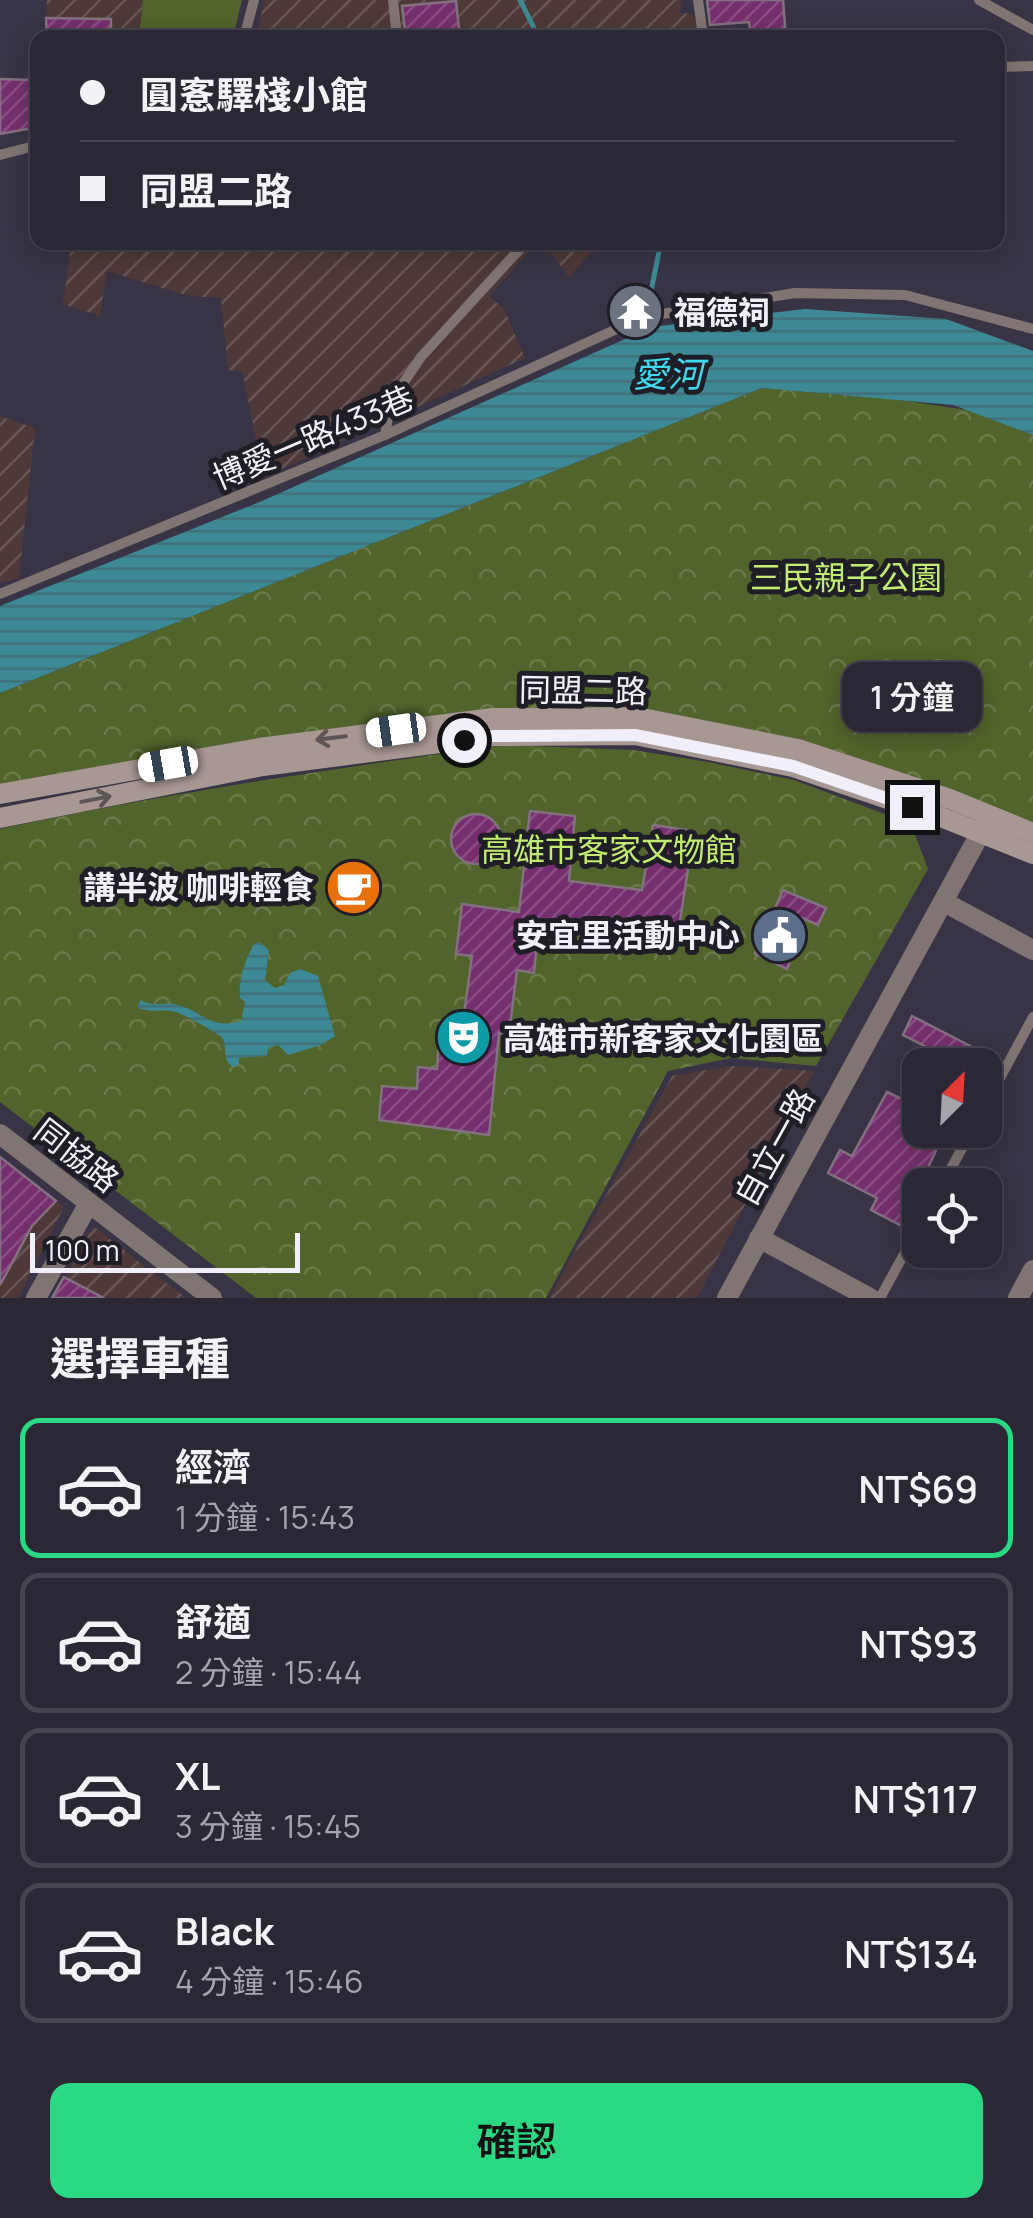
<!DOCTYPE html>
<html lang="zh-TW">
<head>
<meta charset="utf-8">
<style>
	:root { --surface:#2b2734; --page:#332f3c; --text:#f1f3f6; --muted:#a6a5ac; --line:#47444f; --accent:#2bd884 }
	body { margin:0; font-family:Manrope,"Noto Sans TC",sans-serif; background:var(--page); color:var(--text); height:100vh; display:flex; flex-direction:column; font-size:38px; white-space:nowrap }
	* { box-sizing:border-box; margin:0 }
	p { font-size:32px; color:var(--muted) }
	.icon { flex:none; width:55px; height:55px; fill:none; stroke:currentColor; stroke-width:2; stroke-linecap:round; stroke-linejoin:round }
	.map { position:relative; height:1298px; overflow:hidden }
	.drawer { display:flex; flex-direction:column; background:var(--surface); flex:1 }
	.drawer>* { flex:none }
	.banner { position:absolute; left:30px; top:30px; width:975px; height:220px; border-radius:20px; box-shadow:0 5px 25px #0003,0 0 0 2px var(--line); display:grid; align-content:center; height:220px; padding:0 50px; background:var(--surface) }
	.needle { width:65px; rotate:24deg }
	.buttons { position:absolute; left:902px; top:1048px; display:grid; gap:20px }
	.buttons a { display:grid; place-items:center; width:100px; height:100px; border-radius:20px; background:var(--surface); box-shadow:0 5px 25px #0003,0 0 0 2px var(--line); font-size:50px }
	.scale { position:absolute; left:30px; bottom:25px; width:270px; box-sizing:border-box; padding-left:10px; border:5px solid #f1effa; border-top:0; font-size:28px; line-height:35px; white-space:nowrap; color:#f1effa; -webkit-text-stroke:8px #1f1d25; paint-order:stroke }
	.end { position:absolute; width:45px; height:45px; margin:-22px; border:12px solid #f1effa; background:#111; box-shadow:0 0 0 5px #111 }
	.from { border-radius:50% }
	.bubble { position:absolute; height:70px; border-radius:20px; background:var(--surface); box-shadow:0 5px 25px #0003,0 0 0 2px var(--line); font-size:32px; font-weight:600; line-height:70px; text-align:center }
	.car { position:absolute; width:30px; height:60px; margin:-30px -15px; border-radius:12px; box-shadow:0 0 8px 2px #0007; background:linear-gradient(#fff 24%,#345 0 40%,#fff 0 76%,#345 0 86%,#fff 0) }
	.banner b { display:flex; align-items:center; gap:35px; height:95px; font-size:38px }
	.banner b+b { border-top:2px solid var(--line) }
	.banner i { width:25px; height:25px; background:var(--text) }
	ul { padding:0; list-style:none }
	li { display:flex; align-items:center; gap:30px; height:140px; margin:0 20px 15px; padding:0 30px; border:5px solid var(--line); border-radius:20px }
	li div { flex:1 }
	li b { display:block; font-size:38px }
	li em { font-style:normal; font-weight:600 }
	li.current { border-color:var(--accent) }
	li>.icon { width:90px; height:90px; stroke-width:1.5 }
	h2 { padding:0 50px; font-size:45px; line-height:120px }
	.cta { display:flex; gap:20px; margin-top:auto; padding:20px 50px }
	.cta a { flex:1; height:115px; border-radius:20px; background:var(--accent); color:#111; font-size:40px; font-weight:600; line-height:115px; text-align:center }
	.map>svg:first-child { display:block }
</style>
</head>
<body>
<div class="map">
<svg width="1033" height="1298" viewBox="0 0 1033 1298">
	<defs>
		<pattern id="industrial-furrows" width="10" height="10" patternUnits="userSpaceOnUse" patternTransform="scale(2.5)"><rect width="10" height="10" fill="#4e3938"/><path d="M-1 1l2-2M0 10L10 0M9 11l2-2" fill="none" stroke="#685656"/></pattern>
		<pattern id="park-crowns" width="20" height="18" patternUnits="userSpaceOnUse" patternTransform="scale(2.5)"><rect width="20" height="18" fill="#50642b"/><path d="M2 6a3 3 0 1 1 6 0M12 15a3 3 0 1 1 6 0" fill="none" stroke="#6a7a4b"/></pattern>
		<pattern id="water-rules" width="6" height="5" patternUnits="userSpaceOnUse" patternTransform="scale(2.5)"><rect width="6" height="5" fill="#3d8a96"/><path d="M0 2.5h6" fill="none" stroke="#417078"/></pattern>
		<pattern id="building-hatch" width="6" height="6" patternUnits="userSpaceOnUse" patternTransform="scale(2.5)"><rect width="6" height="6" fill="#762f6e"/><path d="M-1 1l2-2M0 6l6-6M5 7l2-2" fill="none" stroke="#8a4d84"/></pattern>
	</defs>
	<rect width="100%" height="100%" fill="#393445"/>
	<!-- industrial -->
	<g fill="url(#industrial-furrows)">
		<path d="M47,0H143L139,37L45,38Z"/>
		<path d="M265,0H682L680,13L692,14L700,37L255,38Z"/>
		<path d="M84,243H537L489,296L504,309L525,358L264,477L242,371L228,370L221,298L189,296L107,271L100,316L63,304L70,252H84Z"/>
		<path d="M543,243H624L622,247L590,253L569,277Z"/>
		<path d="M0,416L35,428L19,578L0,583Z"/>
		<path d="M731,1066L814,1071L697,1298H549L672,1076Z"/>
		<path d="M0,1157L64,1207L18,1298H0Z"/>
		<path d="M93,1226L186,1298H54Z"/>
	</g>
	<!-- grass -->
	<path fill="#50642b" d="M143,0H242L233,37H139Z"/>
	<!-- park -->
	<g fill="url(#park-crowns)">
		<path d="M762,388L900,400L967,410L1033,435V833L637,717L0,793V693Z"/>
		<path d="M506,745L633,750L708,762L794,780L911,824L928,869L816,1066L731,1058L668,1071L546,1298H256L0,1102V829C168,793 336,768 506,745Z"/>
	</g>
	<!-- water -->
	<g fill="url(#water-rules)">
		<path d="M805,309L946,319L1033,351V435L953,405L762,388L0,693V606L262,501L652,327Z"/>
		<path d="M260,942L269,951L265,980L275,988L284,985L290,973L300,969L318,976L335,1036L321,1045L288,1055L278,1045L268,1048L267,1056L239,1058V1064L234,1067L228,1063C224,1055 226,1047 223,1039C222,1035 183,1014 176,1012C162,1008 151,1014 137,1007L141,1000C153,1007 160,1003 172,1004C200,1007 207,1031 241,1021L245,1002L240,998C238,980 245,960 254,944Z"/>
	</g>
	<g fill="none" stroke-linecap="round" stroke-linejoin="round">
		<!-- stream -->
		<g stroke="#3d8a96" stroke-width="5">
			<path d="M520,0L539,38"/>
			<path d="M652,333L649,301L661,242"/>
		</g>
	</g>
	<!-- building -->
	<g fill="url(#building-hatch)" stroke="#83717f" stroke-width="2.5">
		<path d="M707,0H783L786,38H751L749,22L710,25Z"/>
		<path d="M456,1L460,38H406L402,6Z"/>
		<path d="M46,18L111,19V38H47Z"/>
		<path d="M0,79L32,80L38,127L0,134Z"/>
		<path d="M530,811L575,816L569,881L642,890L653,825L694,831L677,940L539,921L534,973L517,970L509,1034L499,1033L489,1135L379,1120L382,1086L417,1089L418,1067L437,1069L439,1042L460,1044L472,956L456,954L462,904L519,912Z"/>
		<circle cx="476" cy="839" r="25"/>
		<path d="M783,890L826,908L818,925L802,918L790,947L793,955L787,969L755,954Z"/>
		<path d="M912,1016L999,1061L997,1065H949L952,1060L903,1035Z"/>
		<path d="M887,1092L914,1105L920,1116V1130H936L944,1134L900,1225L871,1210L877,1198L828,1173L840,1150L852,1156Z"/>
		<path d="M0,1157L56,1201L32,1226L0,1285Z"/>
		<path d="M64,1277L104,1298H52Z"/>
	</g>
	<g fill="none" stroke-linecap="round" stroke-linejoin="round">
		<!-- lane -->
		<g stroke="#807572" stroke-width="10">
			<path d="M393,0L397,38"/>
			<path d="M698,0L702,29L707,38"/>
			<path d="M979,0L1033,30"/>
			<path d="M244,38L254,0"/>
			<path d="M998,67L1033,66"/>
			<path d="M0,155L38,145"/>
			<path d="M385,435L391,401L421,357L526,242"/>
			<path d="M0,594L385,435L643,317L795,293L905,295L1033,329"/>
			<path d="M985,1106L1033,1017"/>
			<path d="M942,1185L972,1130"/>
			<path d="M880,1298L920,1225"/>
		</g>
		<!-- street -->
		<g stroke="#807572" stroke-width="20">
			<path d="M944,902L1033,950"/>
			<path d="M0,1134L212,1298"/>
			<path d="M759,1238L870,1298"/>
			<path d="M36,1298L89,1203"/>
			<path d="M727,1298L987,821"/>
			<path d="M1018,1298L1033,1270"/>
		</g>
		<!-- secondary -->
		<g stroke="#a89792" stroke-width="20">
			<path d="M0,794L259,748L493,718L637,717L798,749L950,799L1033,833"/>
			<path d="M0,818L263,766L494,736L635,735L793,767L941,817L1033,854"/>
		</g>
	</g>
	<!-- one-way arrows -->
	<defs><path id="oneway-shaft" d="M-6 0H5M1.5-3L5.5 0L1.5 3" fill="none" stroke-width="1.6" stroke-linecap="round" stroke-linejoin="round" transform="scale(2.5)"/></defs>
	<g stroke="#5d5456">
		<use href="#oneway-shaft" transform="translate(331 738) rotate(173)"/>
		<use href="#oneway-shaft" transform="translate(96 799) rotate(-11)"/>
	</g>
	<g fill="none" stroke-linecap="round" stroke-linejoin="round">
		<!-- route -->
		<path stroke="#f1effa" stroke-width="12" d="M464,740L494,736L635,735L793,766L912,807"/>
	</g>
	<!-- icons -->
	<defs>
		<symbol id="temple-disc" viewBox="-11 -11 22 22"><circle r="9.5" fill="#6b7280" stroke="#1f1d25"/><path d="M0-6L5-2H3V0L6.5 2.5H4V6H1.5V3h-3V6H-4V2.5H-6.5L-3 0V-2H-5Z" fill="#fff"/></symbol>
		<symbol id="cafe-disc" viewBox="-11 -11 22 22"><circle r="9.5" fill="#e8710a" stroke="#1f1d25"/><path d="M-5.5-4.5H6V0H3Q3 3.5 0 3.5H-2.5Q-5.5 3.5-5.5 0ZM3-3.2v2h1.7v-2ZM-6 4.5H4V6H-6Z" fill="#fff"/></symbol>
		<symbol id="civic-disc" viewBox="-11 -11 22 22"><circle r="9.5" fill="#5c6f8a" stroke="#1f1d25"/><path d="M-.6-6.5H3V-4.5H.6V-3L4-1V1h2V6H-6V1h2V-1L-.6-3ZM-1.2 2.5V6h2.4V2.5Z" fill="#fff"/></symbol>
		<symbol id="theatre-disc" viewBox="-11 -11 22 22"><circle r="9.5" fill="#0f9aa8" stroke="#1f1d25"/><path d="M-5-5.5Q0-4 5-5.5V0Q5 5 0 6Q-5 5-5 0ZM-3.3-2.5H-1v1.5H-3.3ZM1-2.5H3.3v1.5H1ZM-2.8 1Q0 5.5 2.8 1Z" fill="#fff"/></symbol>
	</defs>
	<g fill-rule="evenodd">
		<use href="#temple-disc" x="604" y="280" width="63" height="63"/>
		<use href="#cafe-disc" x="322" y="856" width="63" height="63"/>
		<use href="#civic-disc" x="748" y="904" width="63" height="63"/>
		<use href="#theatre-disc" x="432" y="1006" width="63" height="63"/>
	</g>
	<g text-anchor="middle" dominant-baseline="central" stroke-width="10" stroke-linejoin="round" paint-order="stroke">
		<!-- poi labels -->
		<g font-size="32" font-weight="bold" fill="#f1effa" stroke="#1f1d25" text-anchor="start">
			<text x="674" y="312">福德祠</text>
			<text x="314" y="887" text-anchor="end">講半波 咖啡輕食</text>
			<text x="740" y="935" text-anchor="end">安宜里活動中心</text>
			<text x="503" y="1038">高雄市新客家文化園區</text>
		</g>
		<!-- street labels -->
		<g font-size="32" fill="#f1effa" stroke="#1f1d25">
			<text transform="translate(313 437) rotate(-23)">博愛一路433巷</text>
			<text transform="translate(583 690) rotate(1)">同盟二路</text>
			<text transform="translate(774 1147) rotate(-61)">自立一路</text>
			<text transform="translate(77 1155) rotate(38)">同協路</text>
		</g>
		<!-- park labels -->
		<g font-size="32" fill="#c1ec71" stroke="#1f1d25">
			<text x="846" y="577">三民親子公園</text>
			<text x="609" y="849">高雄市客家文物館</text>
		</g>
		<!-- water labels -->
		<g font-size="35" font-style="italic" fill="#3ed9ef" stroke="#1f1d25">
			<text x="668" y="374">愛河</text>
		</g>
	</g>
</svg>
<div class="buttons">
<a><svg class="needle" viewBox="-14 -14 28 28"><path d="M0-13l5 13h-10z" fill="#e53935"/><path d="M0 13l5-13h-10z" fill="#a6a5ac"/></svg></a>
<a><svg class="icon" aria-label="locate" viewBox="0 0 24 24"><circle cx="12" cy="12" r="6"/><path d="M12 2v4M12 18v4M2 12h4M18 12h4"/></svg></a>
</div>
<div class="scale">100 m</div>
<i class="end from" style="left:464px;top:740px"></i>
<i class="end" style="left:912px;top:807px"></i>
<div class="bubble" style="left:842px;top:662px;width:140px">1 分鐘</div>
<i class="car" style="left:396px;top:730px;rotate:262deg"></i>
<i class="car" style="left:168px;top:764px;rotate:260deg"></i>
<div class="banner">
<b><i class="from"></i>圓愙驛棧小館</b>
<b><i></i>同盟二路</b>
</div>
</div>
<section class="drawer">
<h2>選擇車種</h2>
<ul>
<li class="current"><svg class="icon" aria-label="car" viewBox="0 0 24 24"><path d="M5 17H2v-5l4-1 3-4h7l3 4 3 1v5h-3M9 17h6M6 11h13"/><circle cx="7" cy="17" r="2"/><circle cx="17" cy="17" r="2"/></svg><div><b>經濟</b><p>1 分鐘 · 15:43</p></div><em>NT$69</em></li>
<li><svg class="icon" aria-label="car" viewBox="0 0 24 24"><path d="M5 17H2v-5l4-1 3-4h7l3 4 3 1v5h-3M9 17h6M6 11h13"/><circle cx="7" cy="17" r="2"/><circle cx="17" cy="17" r="2"/></svg><div><b>舒適</b><p>2 分鐘 · 15:44</p></div><em>NT$93</em></li>
<li><svg class="icon" aria-label="car" viewBox="0 0 24 24"><path d="M5 17H2v-5l4-1 3-4h7l3 4 3 1v5h-3M9 17h6M6 11h13"/><circle cx="7" cy="17" r="2"/><circle cx="17" cy="17" r="2"/></svg><div><b>XL</b><p>3 分鐘 · 15:45</p></div><em>NT$117</em></li>
<li><svg class="icon" aria-label="car" viewBox="0 0 24 24"><path d="M5 17H2v-5l4-1 3-4h7l3 4 3 1v5h-3M9 17h6M6 11h13"/><circle cx="7" cy="17" r="2"/><circle cx="17" cy="17" r="2"/></svg><div><b>Black</b><p>4 分鐘 · 15:46</p></div><em>NT$134</em></li>
</ul>
<div class="cta"><a>確認</a></div>
</section>
</body>
</html>
